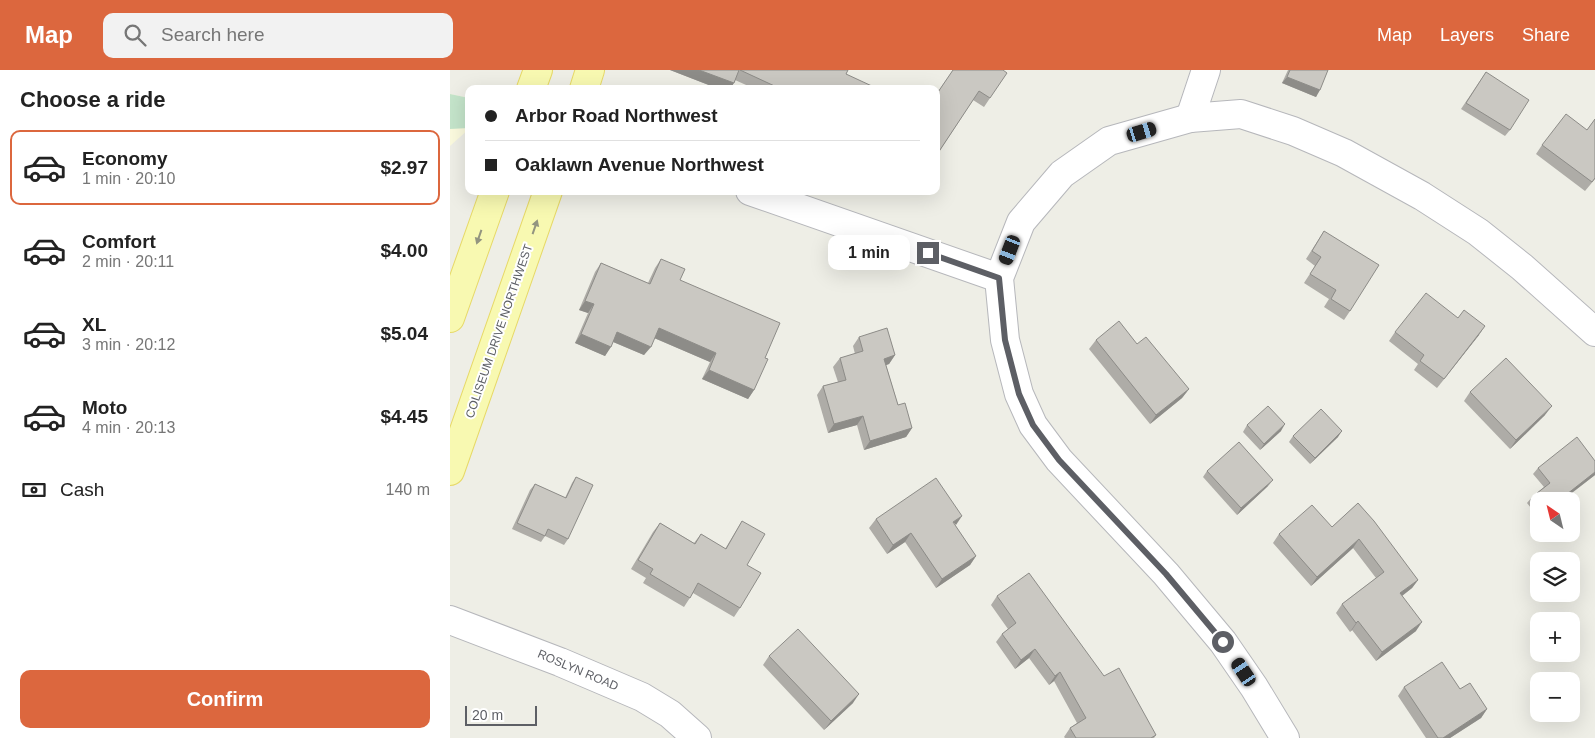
<!DOCTYPE html>
<html lang="en">
<head>
<meta charset="utf-8">
<style>
	:root { --surface:#fff; --page:#f2f2f2; --text:#222; --muted:#767676; --line:#e0e0e0; --accent:#dc673e }
	body { margin:0; font-family:Helvetica,sans-serif; background:var(--page); color:var(--text); height:100vh; display:flex; flex-direction:column; font-size:19px; white-space:nowrap }
	* { box-sizing:border-box; margin:0 }
	p { font-size:16px; color:var(--muted) }
	.icon { flex:none; width:28px; height:28px; fill:none; stroke:currentColor; stroke-width:2; stroke-linecap:round; stroke-linejoin:round }
	.map { position:relative; flex:1; overflow:hidden }
	.side { display:flex; flex-direction:column; background:var(--surface); width:450px }
	.side>* { flex:none }
	.top-card { position:absolute; left:15px; top:15px; width:475px; height:110px; border-radius:10px; box-shadow:0 5px 20px #0002; display:grid; align-content:center; height:110px; padding:0 20px; background:var(--surface) }
	.needle { width:32px; rotate:325deg }
	.tools { position:absolute; left:1080px; top:422px; display:grid; gap:10px }
	.tools a { display:grid; place-items:center; width:50px; height:50px; border-radius:10px; background:var(--surface); box-shadow:0 5px 20px #0002; font-size:25px }
	.scale { position:absolute; left:15px; bottom:12px; width:72px; box-sizing:border-box; padding-left:5px; border:2px solid #5d5f65; border-top:0; font-size:14px; line-height:18px; white-space:nowrap; color:#5d5f65; -webkit-text-stroke:4px #fff; paint-order:stroke }
	.end { position:absolute; width:22px; height:22px; margin:-11px; border:6px solid #5d5f65; background:#fff; box-shadow:0 0 0 2px #fff }
	.from { border-radius:50% }
	.bubble { position:absolute; height:35px; border-radius:10px; background:var(--surface); box-shadow:0 5px 20px #0002; font-size:16px; font-weight:800; line-height:35px; text-align:center }
	.car { position:absolute; width:15px; height:30px; margin:-15px -8px; border-radius:6px; box-shadow:0 0 4px 1px #0007; background:linear-gradient(#222 24%,#8ab4d8 0 40%,#222 0 76%,#8ab4d8 0 86%,#222 0) }
	.top-card b { display:flex; align-items:center; gap:18px; height:48px; font-size:19px }
	.top-card b+b { border-top:1px solid var(--line) }
	.top-card i { width:12px; height:12px; background:var(--text) }
	ul { padding:0; list-style:none }
	li { display:flex; align-items:center; gap:15px; height:75px; margin:0 10px 8px; padding:0 10px; border:2px solid transparent; border-radius:10px }
	li div { flex:1 }
	li b { display:block; font-size:19px }
	li em { font-style:normal; font-weight:800 }
	li.current { border-color:var(--accent) }
	li>.icon { width:45px; height:45px; stroke-width:1.5 }
	h2 { padding:0 20px; font-size:22px; line-height:60px }
	.pay { display:flex; align-items:center; gap:12px; height:55px; padding:0 20px; font-size:19px }
	.pay p { margin-inline-start:auto }
	.action { display:flex; gap:10px; margin-top:auto; padding:10px 20px }
	.action a { flex:1; height:58px; border-radius:10px; background:var(--accent); color:#fff; font-size:20px; font-weight:800; line-height:58px; text-align:center }
	header { display:flex; align-items:center; gap:30px; box-sizing:border-box; height:70px; padding:0 25px; background:var(--accent); color:#fff }
	header strong { font-size:24px }
	nav { display:flex; gap:28px; margin-inline-start:auto; font-size:18px }
	.search { width:350px; height:45px; background:var(--page); display:flex; align-items:center; gap:12px; box-sizing:border-box; padding:0 18px; border-radius:10px; color:var(--muted); font-size:19px }
	main { display:flex; flex:1; min-height:0 }
	.map>svg:first-child { display:block }
</style>
</head>
<body>
<header>
<strong>Map</strong>
<div class="search"><svg class="icon" aria-label="search" viewBox="0 0 24 24"><circle cx="10" cy="10" r="6"/><path d="M15 15l6 6"/></svg>Search here</div>
<nav><a>Map</a><a>Layers</a><a>Share</a></nav>
</header>
<main>
<section class="side">
<h2>Choose a ride</h2>
<ul>
<li class="current"><svg class="icon" aria-label="car" viewBox="0 0 24 24"><path d="M5 17H2v-5l4-1 3-4h7l3 4 3 1v5h-3M9 17h6M6 11h13"/><circle cx="7" cy="17" r="2"/><circle cx="17" cy="17" r="2"/></svg><div><b>Economy</b><p>1 min · 20:10</p></div><em>$2.97</em></li>
<li><svg class="icon" aria-label="car" viewBox="0 0 24 24"><path d="M5 17H2v-5l4-1 3-4h7l3 4 3 1v5h-3M9 17h6M6 11h13"/><circle cx="7" cy="17" r="2"/><circle cx="17" cy="17" r="2"/></svg><div><b>Comfort</b><p>2 min · 20:11</p></div><em>$4.00</em></li>
<li><svg class="icon" aria-label="car" viewBox="0 0 24 24"><path d="M5 17H2v-5l4-1 3-4h7l3 4 3 1v5h-3M9 17h6M6 11h13"/><circle cx="7" cy="17" r="2"/><circle cx="17" cy="17" r="2"/></svg><div><b>XL</b><p>3 min · 20:12</p></div><em>$5.04</em></li>
<li><svg class="icon" aria-label="car" viewBox="0 0 24 24"><path d="M5 17H2v-5l4-1 3-4h7l3 4 3 1v5h-3M9 17h6M6 11h13"/><circle cx="7" cy="17" r="2"/><circle cx="17" cy="17" r="2"/></svg><div><b>Moto</b><p>4 min · 20:13</p></div><em>$4.45</em></li>
</ul>
<div class="pay"><svg class="icon" aria-label="cash" viewBox="0 0 24 24"><path d="M3 7h18v10H3z"/><circle cx="12" cy="12" r="2"/></svg>Cash<p>140 m</p></div>
<div class="action"><a>Confirm</a></div>
</section>
<div class="map">
<svg width="1145" height="668" viewBox="0 0 1145 668">
	<rect width="100%" height="100%" fill="#eeeee6"/>
	<!-- commercial -->
	<path fill="#fbfade" d="M0,24L19,28V59L0,76Z"/>
	<!-- green -->
	<path fill="#c4e4ca" d="M0,24L19,28V58L0,59Z"/>
	<g fill="none" stroke-linecap="round" stroke-linejoin="round">
		<defs>
			<g id="minor">
				<path d="M740,48L756,0"/>
				<path d="M300,121L549,208"/>
				<path d="M0,550L110,592L192,627L220,644L247,668"/>
				<path d="M835,668L804,617L773,572L716,504L609,390L583,355L569,324L555,270L549,208L571,152L612,104L659,71L740,48L791,44L843,61L894,83L972,126L1028,162L1072,197L1145,262"/>
			</g>
			<g id="major">
				<path d="M81,19L88,0"/>
				<path d="M134,19L140,0"/>
				<path d="M0,248L45,121"/>
				<path d="M0,401L98,121"/>
			</g>
		</defs>
		<!-- minor casing -->
		<use href="#minor" stroke="#b6b7bb" stroke-width="30"/>
		<!-- major casing -->
		<use href="#major" stroke="#e7d967" stroke-width="30"/>
		<!-- minor -->
		<use href="#minor" stroke="#fff" stroke-width="28"/>
		<!-- major -->
		<use href="#major" stroke="#f8f9b1" stroke-width="28"/>
	</g>
	<!-- wall -->
	<g fill="#aeaca7">
		<path d="M220,0H398L396,4L423,19H305L285,10L280,19H269Z"/>
		<path d="M503,0L540,28L534,37L523,30L486,86V25Z"/>
		<path d="M838,0H878L866,27L832,13Z"/>
		<path d="M1036,2L1060,60L1055,66L1011,39Z"/>
		<path d="M1145,49V109L1135,121L1086,84L1092,75L1137,60Z"/>
		<path d="M874,161L900,241L894,250L874,237L879,229L854,213L865,196L856,189Z"/>
		<path d="M211,189L230,210L315,288L304,320L298,329L252,309L260,292L204,268L194,285L163,272L155,286L125,273L138,243L129,240L145,202L151,193L198,213L205,198Z"/>
		<path d="M1008,248L1029,265L987,318L964,300L968,294L939,271L945,262Z"/>
		<path d="M409,267L445,285L439,294L436,295L448,335L462,358L456,367L414,380L407,355L378,363L367,325L373,316L388,312L383,297L390,288L405,284L403,276Z"/>
		<path d="M646,270L687,274L739,319L732,328L700,354L639,279Z"/>
		<path d="M1020,322L1095,345L1060,379L1014,331Z"/>
		<path d="M797,355L831,361L810,380L793,362Z"/>
		<path d="M843,366L888,367L860,394L839,372Z"/>
		<path d="M1145,391V405L1113,430L1089,431V448L1077,433L1082,427L1094,417L1083,404L1088,398Z"/>
		<path d="M757,401L818,416L787,445L753,407Z"/>
		<path d="M126,407L118,469L114,475L95,466L91,472L62,459L80,420L85,414L115,428L122,413Z"/>
		<path d="M908,433L968,510L962,518L952,526L966,561L926,591L902,560L900,562L886,543L892,534L926,508L903,478L861,516L823,473L829,464L882,457Z"/>
		<path d="M426,449L505,455L526,486L520,495L486,518L455,472L437,484L419,458Z"/>
		<path d="M292,451L297,495L290,538L284,547L243,523L234,537L193,513L196,508L181,499L203,462L210,453L244,473L251,464L275,479Z"/>
		<path d="M547,526L654,606L706,665L704,668H615L614,667L620,658L627,653L604,611L599,615L579,588L565,599L546,572L552,564L558,559L541,535Z"/>
		<path d="M319,586L403,633L374,660L313,595Z"/>
		<path d="M954,617L1010,619L1037,639L1031,648L1000,668H976L948,626Z"/>
	</g>
	<!-- shaded-wall -->
	<g fill="#8d8c88">
		<path d="M220,0H249L284,13L280,19H269Z"/>
		<path d="M837,7L870,20L866,27L832,13Z"/>
		<path d="M135,231L144,234L138,243L129,240Z"/>
		<path d="M1035,256L1029,265L987,318L994,309Z"/>
		<path d="M209,258L266,283L260,292L202,267Z"/>
		<path d="M167,262L201,277L194,285L161,271Z"/>
		<path d="M131,264L161,277L155,286L125,273Z"/>
		<path d="M445,285L439,294L428,298L434,289Z"/>
		<path d="M259,300L304,320L298,329L252,309Z"/>
		<path d="M739,319L732,328L700,354L706,345Z"/>
		<path d="M1102,336L1095,345L1060,379L1066,370Z"/>
		<path d="M413,346L407,355L378,363L384,354Z"/>
		<path d="M835,354L831,361L810,380L814,374Z"/>
		<path d="M462,358L456,367L414,380L420,371Z"/>
		<path d="M892,361L888,367L860,394L865,388Z"/>
		<path d="M1145,402V405L1111,431L1112,428Z"/>
		<path d="M823,410L818,416L787,445L791,438Z"/>
		<path d="M512,446L506,455L503,452Z"/>
		<path d="M461,463L455,472L437,484L443,475Z"/>
		<path d="M909,469L903,478L861,516L867,507Z"/>
		<path d="M526,486L520,495L486,518L492,509Z"/>
		<path d="M968,510L962,518L944,532L950,523Z"/>
		<path d="M908,551L902,560L900,562L906,553Z"/>
		<path d="M972,552L966,561L926,591L932,582Z"/>
		<path d="M585,579L579,588L565,599L571,590Z"/>
		<path d="M610,602L604,611L599,615L605,606Z"/>
		<path d="M409,624L403,633L374,660L381,651Z"/>
		<path d="M1037,639L1031,648L1000,668H993Z"/>
	</g>
	<!-- building -->
	<g fill="#cac8c2" stroke="#8d8c88">
		<path d="M249,0H289L284,13Z"/>
		<path d="M290,0H398L396,4L424,17L423,19H331Z"/>
		<path d="M503,0H553L557,3L540,28L529,21L486,86V25Z"/>
		<path d="M840,0H878L870,20L837,7Z"/>
		<path d="M1036,2L1079,30L1060,60L1016,33Z"/>
		<path d="M1116,44L1137,60L1145,49V108L1142,112L1092,75Z"/>
		<path d="M874,161L929,195L900,241L881,229L886,220L860,204L871,187L862,181Z"/>
		<path d="M211,189L235,199L230,210L330,253L315,288L318,289L304,320L259,300L266,283L209,258L201,277L167,262L161,277L131,264L144,234L135,231L151,193L200,214Z"/>
		<path d="M976,223L1008,248L1014,240L1035,256L994,309L970,291L974,285L945,262Z"/>
		<path d="M669,251L687,274L696,267L739,319L706,345L646,270Z"/>
		<path d="M437,258L445,285L434,289L448,335L455,333L462,358L420,371L413,346L384,354L373,316L396,310L390,288L413,281L409,267Z"/>
		<path d="M1056,288L1102,336L1066,370L1020,322Z"/>
		<path d="M818,336L835,354L814,374L797,355Z"/>
		<path d="M871,339L892,361L865,388L843,366Z"/>
		<path d="M1127,367L1145,391V402L1112,428L1114,431H1089V436L1082,427L1100,413L1088,398Z"/>
		<path d="M789,372L823,410L791,438L757,401Z"/>
		<path d="M126,407L143,415L118,469L98,459L95,466L67,453L85,414L116,428Z"/>
		<path d="M486,408L512,446L503,452L526,486L492,509L461,463L443,475L426,449Z"/>
		<path d="M908,433L924,451L968,510L950,523L972,552L932,582L908,551L906,553L892,534L934,502L909,469L867,507L829,464L862,435L882,457Z"/>
		<path d="M292,451L315,464L297,495L311,503L290,538L248,513L240,528L200,504L203,499L188,490L210,453L245,474L251,464L276,479Z"/>
		<path d="M579,503L654,606L669,598L706,665L701,668H626L620,658L636,648L610,602L605,606L585,579L571,590L552,564L566,553L547,526Z"/>
		<path d="M348,559L409,624L381,651L319,586Z"/>
		<path d="M992,592L1010,619L1020,613L1037,639L993,668H988L954,617Z"/>
	</g>
	<!-- one-way arrows -->
	<defs><path id="oneway-solid" d="M-6-.8H1V-3.2L6.5 0L1 3.2V.8H-6Z" transform="scale(1.25)"/></defs>
	<g fill="#939580">
		<use href="#oneway-solid" transform="translate(85 157) rotate(-71)"/>
		<use href="#oneway-solid" transform="translate(29 167) rotate(109)"/>
	</g>
	<g fill="none" stroke-linecap="round" stroke-linejoin="round">
		<!-- route -->
		<path stroke="#5d5f65" stroke-width="6" d="M478,183L549,208L555,270L569,324L583,355L609,390L716,504L773,572"/>
	</g>
	<g text-anchor="middle" dominant-baseline="central" stroke-width="4" stroke-linejoin="round" paint-order="stroke">
		<!-- street labels -->
		<g font-size="12" fill="#5d5f65" stroke="#fff">
			<text transform="translate(49 261) rotate(-71)">COLISEUM DRIVE NORTHWEST</text>
			<text transform="translate(128 600) rotate(23)">ROSLYN ROAD</text>
		</g>
	</g>
</svg>
<div class="tools">
<a><svg class="needle" viewBox="-14 -14 28 28"><path d="M0-13l5 13h-10z" fill="#e53935"/><path d="M0 13l5-13h-10z" fill="#767676"/></svg></a>
<a><svg class="icon" aria-label="layers" viewBox="0 0 24 24"><path d="M12 4l9 5-9 5-9-5zM3 14l9 5 9-5"/></svg></a>
<a>+</a>
<a>−</a>
</div>
<div class="scale">20 m</div>
<i class="end from" style="left:773px;top:572px"></i>
<i class="end" style="left:478px;top:183px"></i>
<div class="bubble" style="left:378px;top:165px;width:82px">1 min</div>
<i class="car" style="left:692px;top:62px;rotate:73deg"></i>
<i class="car" style="left:560px;top:180px;rotate:201deg"></i>
<i class="car" style="left:794px;top:602px;rotate:326deg"></i>
<div class="top-card">
<b><i class="from"></i>Arbor Road Northwest</b>
<b><i></i>Oaklawn Avenue Northwest</b>
</div>
</div>
</main>
</body>
</html>
